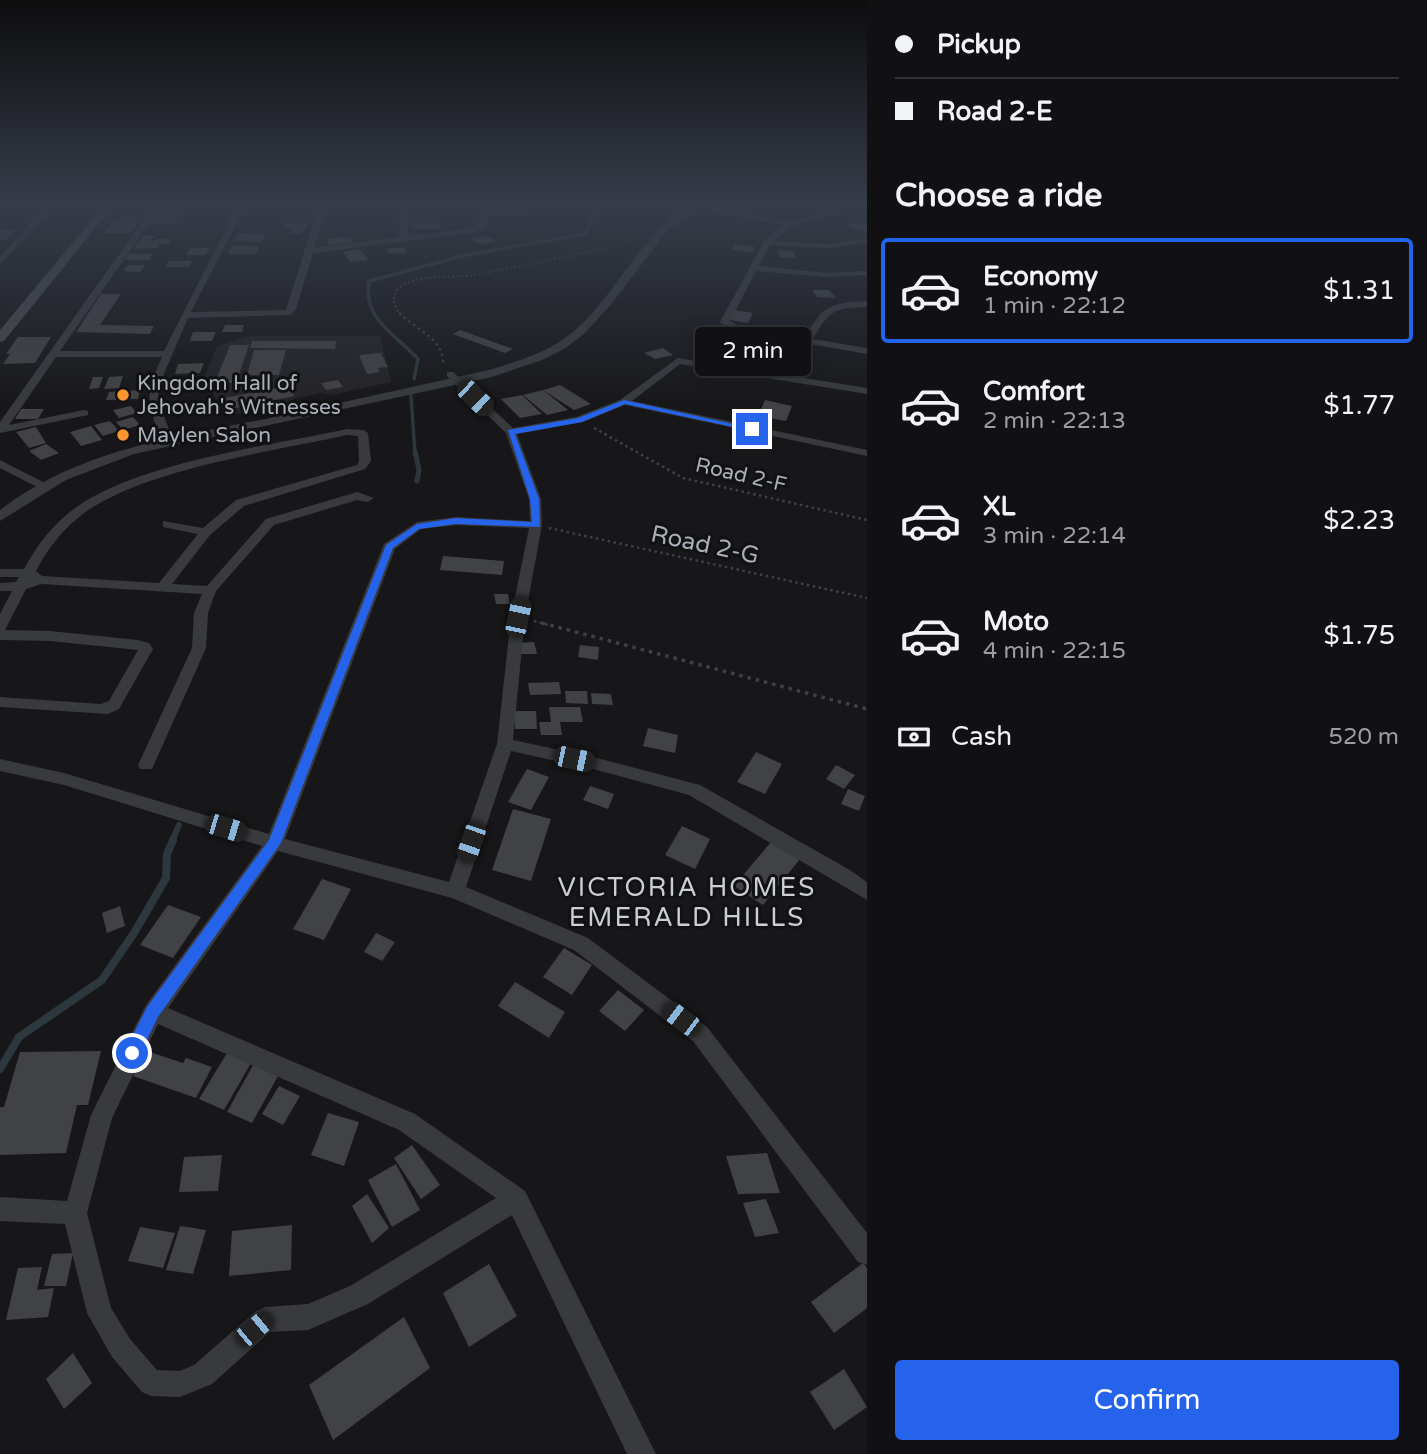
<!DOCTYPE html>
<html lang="en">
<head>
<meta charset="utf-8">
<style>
	:root { --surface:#111113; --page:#1a1a1c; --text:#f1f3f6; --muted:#9c9da0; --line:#303133; --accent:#2563eb }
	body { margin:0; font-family:"Varela Round",sans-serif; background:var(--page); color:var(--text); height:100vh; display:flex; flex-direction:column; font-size:26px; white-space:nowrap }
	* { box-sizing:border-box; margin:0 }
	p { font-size:23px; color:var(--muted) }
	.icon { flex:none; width:38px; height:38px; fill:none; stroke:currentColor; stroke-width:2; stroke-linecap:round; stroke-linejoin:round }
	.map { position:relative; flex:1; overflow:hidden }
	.side { display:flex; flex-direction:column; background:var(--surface); width:560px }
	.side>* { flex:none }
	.top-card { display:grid; align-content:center; height:154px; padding:0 28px; background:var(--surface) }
	.end { position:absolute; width:32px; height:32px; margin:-16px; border:9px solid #2563eb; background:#fff; box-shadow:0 0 0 4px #fff }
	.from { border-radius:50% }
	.bubble { position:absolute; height:49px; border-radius:7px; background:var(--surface); box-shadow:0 4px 18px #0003,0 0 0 2px var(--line); font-size:23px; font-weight:600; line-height:49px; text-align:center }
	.car { position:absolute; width:21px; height:42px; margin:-21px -10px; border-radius:9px; box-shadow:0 0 5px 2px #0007; background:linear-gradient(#222 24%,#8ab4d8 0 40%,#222 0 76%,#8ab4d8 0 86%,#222 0) }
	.top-card b { display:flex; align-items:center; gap:24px; height:66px; font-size:26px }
	.top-card b+b { border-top:2px solid var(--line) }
	.top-card i { width:18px; height:18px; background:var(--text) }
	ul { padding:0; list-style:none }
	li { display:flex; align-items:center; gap:21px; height:105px; margin:0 14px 10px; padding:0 14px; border:4px solid transparent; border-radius:7px }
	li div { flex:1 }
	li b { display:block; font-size:26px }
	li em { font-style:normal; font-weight:600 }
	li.selected { border-color:var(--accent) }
	li>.icon { width:63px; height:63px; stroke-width:1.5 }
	h2 { padding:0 28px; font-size:32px; line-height:84px }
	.pay { display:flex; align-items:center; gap:18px; height:77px; padding:0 28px; font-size:26px }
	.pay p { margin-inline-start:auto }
	.action { display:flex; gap:14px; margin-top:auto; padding:14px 28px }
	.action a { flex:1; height:80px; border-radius:7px; background:var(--accent); color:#fff; font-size:28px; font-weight:600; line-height:80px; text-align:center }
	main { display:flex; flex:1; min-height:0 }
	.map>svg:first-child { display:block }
</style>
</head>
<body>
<main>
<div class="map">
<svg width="867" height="1454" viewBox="0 0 867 1454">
	<rect width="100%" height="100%" fill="#171719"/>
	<!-- built -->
	<path fill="#232326" d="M250,336H380L391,382L331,395L320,393L294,399L291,403L227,416L213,394L201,385L217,346Z"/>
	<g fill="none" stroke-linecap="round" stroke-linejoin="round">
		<!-- stream-far3 -->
		<g stroke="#2c383d" stroke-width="3.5">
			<path d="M414,379L418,359C395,333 363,321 369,281L466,255L585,234L597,209L594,205"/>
			<path d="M411,396L415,453"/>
		</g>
		<!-- stream-far2 -->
		<path stroke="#2c383d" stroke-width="5" d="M415,451L419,470L417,481"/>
		<!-- stream-far1 -->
		<path stroke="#2c383d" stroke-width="6" d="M172,841L179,825"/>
		<!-- stream -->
		<path stroke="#2c383d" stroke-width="8" d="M0,1069L19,1037L102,980L134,933L166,878L167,854L173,840"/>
	</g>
	<!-- building -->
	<g fill="#414246">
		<path d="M488,205H516L517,212H488Z"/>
		<path d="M162,208H183L173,224H151Z"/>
		<path d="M122,217H142L130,233H104L113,221H119Z"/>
		<path d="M310,222L301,234H290L291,228H284L285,223Z"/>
		<path d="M858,222L867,225V233L846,226Z"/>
		<path d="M414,223H440V229H415Z"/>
		<path d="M0,229L16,230L6,240H0Z"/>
		<path d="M238,233L266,234L262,242L234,241Z"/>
		<path d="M144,235L156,236L148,241H153L150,244L156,239H171L168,244H159L157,248L133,249Z"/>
		<path d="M486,236L496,241L481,244L470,239Z"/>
		<path d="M349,237L353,242L329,245L326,239Z"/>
		<path d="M735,244L755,247L752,253L731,249Z"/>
		<path d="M232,246H259L256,254H228Z"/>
		<path d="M403,247L407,253L390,254L385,249Z"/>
		<path d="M190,248H210L206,255H186Z"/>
		<path d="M359,249L369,260L350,262L343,252Z"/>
		<path d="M778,250L794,251L795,258L779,257Z"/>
		<path d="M129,254H152L149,260H125Z"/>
		<path d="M169,261H192L189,267H166Z"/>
		<path d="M128,265H145L140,272L123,271Z"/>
		<path d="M812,290H829L836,298L817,297Z"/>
		<path d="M101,294H121L100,325L154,326L150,334L76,332Z"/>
		<path d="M735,310L753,313L748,323L730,320Z"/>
		<path d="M225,325H244L242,332H222Z"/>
		<path d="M460,330L513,349L505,353L453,334Z"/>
		<path d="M193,332H216L212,341H190Z"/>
		<path d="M772,335L813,342L809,352L789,348L785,357L764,354Z"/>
		<path d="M18,337H51L35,363L3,364L10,354H6Z"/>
		<path d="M252,341H336L335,349L250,348Z"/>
		<path d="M230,345H249L236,383H215Z"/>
		<path d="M663,348L673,355L655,359L644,353Z"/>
		<path d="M254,350H286L279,375H247Z"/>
		<path d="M381,353L388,367L378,368L380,372L367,374L359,355Z"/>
		<path d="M204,363L200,373L175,374L178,364Z"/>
		<path d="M123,376L119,388L104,389L109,377Z"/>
		<path d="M93,377H103L99,388L89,389Z"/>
		<path d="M338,380L343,387L326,390L321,383Z"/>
		<path d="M560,385L591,404L574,410L543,390Z"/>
		<path d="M287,386L295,396L231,409L224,398Z"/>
		<path d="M140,390L138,399L106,400L109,392Z"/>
		<path d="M543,390L568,410L547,415L523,395Z"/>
		<path d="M522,395L542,414L520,418L501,399Z"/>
		<path d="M765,400L792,406L786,421L758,416Z"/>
		<path d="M131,406L137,413L119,418L113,410Z"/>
		<path d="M21,409H44L38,419H15Z"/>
		<path d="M133,417L140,425L123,430L116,422Z"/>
		<path d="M110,421L119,431L103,436L94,425Z"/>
		<path d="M91,426L102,440L81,446L70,432Z"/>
		<path d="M36,427L46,443L29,448L16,432Z"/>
		<path d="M46,444L59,453L41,460L29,451Z"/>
		<path d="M443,556L504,561L502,575L440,570Z"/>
		<path d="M494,594H508L510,604H496Z"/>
		<path d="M534,642L537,654H519L517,643Z"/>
		<path d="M580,645L599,647L598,660L578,657Z"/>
		<path d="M559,682L561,694L530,695L528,683Z"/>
		<path d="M565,691H587L588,704L566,703Z"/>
		<path d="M591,693L611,694L613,705L592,704Z"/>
		<path d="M549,707H580L583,722H560L562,735H541L539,722H551Z"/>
		<path d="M514,711H536L537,729H515Z"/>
		<path d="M648,728L678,735L675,753L643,746Z"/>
		<path d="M756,752L782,764L765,794L737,782Z"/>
		<path d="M836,765L855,775L844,789L826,779Z"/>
		<path d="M527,769L549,777L531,810L508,802Z"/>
		<path d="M590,786L614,794L608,809L583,800Z"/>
		<path d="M848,789L865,796L859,811L841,804Z"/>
		<path d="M513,809L551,819L531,881L492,870Z"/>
		<path d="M682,826L710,839L695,869L665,855Z"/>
		<path d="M771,842L800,859L763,905L734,886Z"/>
		<path d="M322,879L351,889L324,940L293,929Z"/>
		<path d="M168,905L201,917L173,958L140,945Z"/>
		<path d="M120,906L125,926L107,933L102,913Z"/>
		<path d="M376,933L395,942L382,961L364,952Z"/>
		<path d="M564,948L592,965L572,995L543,977Z"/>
		<path d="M515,982L565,1012L549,1038L498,1006Z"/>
		<path d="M618,990L644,1010L625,1031L599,1011Z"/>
		<path d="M101,1051L88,1105H77L66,1153L0,1155V1107H4L20,1052Z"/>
		<path d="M147,1051L183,1063L186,1058L212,1067L196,1098L133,1076Z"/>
		<path d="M227,1053L251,1063L224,1110L199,1099Z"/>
		<path d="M253,1065L278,1076L252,1123L227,1112Z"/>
		<path d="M279,1086L300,1096L283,1125L262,1114Z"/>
		<path d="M328,1113L359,1122L344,1166L311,1155Z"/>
		<path d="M412,1145L440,1185L421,1199L394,1158Z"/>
		<path d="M767,1153L780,1193L738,1194L726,1156Z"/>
		<path d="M222,1155L218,1191L179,1192L184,1157Z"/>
		<path d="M396,1164L420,1210L392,1227L368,1180Z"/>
		<path d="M367,1194L389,1228L372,1243L352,1206Z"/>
		<path d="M766,1199L779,1233L755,1237L743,1203Z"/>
		<path d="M292,1225L291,1270L229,1276L232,1231Z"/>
		<path d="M180,1226L206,1230L193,1274L166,1270Z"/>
		<path d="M140,1227L175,1233L163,1268L128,1261Z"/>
		<path d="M73,1253L66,1286H44L52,1254Z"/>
		<path d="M863,1263L867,1268V1308L834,1333L811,1302Z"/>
		<path d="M489,1264L517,1316L469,1347L443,1293Z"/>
		<path d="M42,1267L37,1290L54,1288L48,1317L6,1320L18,1268Z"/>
		<path d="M404,1317L430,1368L333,1440L309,1385Z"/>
		<path d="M73,1353L92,1383L64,1409L46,1379Z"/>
		<path d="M844,1369L867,1407L834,1430L810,1392Z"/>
	</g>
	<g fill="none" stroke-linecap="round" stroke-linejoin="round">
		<!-- path-far2 -->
		<path stroke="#3e4145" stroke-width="2" stroke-dasharray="2 2.5" stroke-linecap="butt" d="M401,315C394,307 390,295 400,287C419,273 451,279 474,275C519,267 563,257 607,248L624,242L636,230"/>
		<!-- path-far1 -->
		<g stroke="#3e4145" stroke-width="2.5" stroke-dasharray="2.5 3.5" stroke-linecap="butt">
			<path d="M399,313C416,330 443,337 443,364"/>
			<path d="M594,428L683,478L867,520"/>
			<path d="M549,528L867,598"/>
			<path d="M534,621L549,625"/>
		</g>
		<!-- path -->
		<path stroke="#3e4145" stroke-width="3.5" stroke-dasharray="3.5 5" stroke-linecap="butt" d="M542,623L867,709"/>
		<!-- minor -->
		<g fill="#383a3e" fill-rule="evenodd">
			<path d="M0,205L54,207L0,264V257L44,209L0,208Z"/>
			<path d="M154,205H162L60,351H164L238,205H246L191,312L286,310L319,205H327L314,248L399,237L400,205H408L407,236L473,228L480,224L478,205H486V212L521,211L523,205H531L527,215L487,216V227L475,232L313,253L296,309L291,315L188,318L159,385L158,400L174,443L172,445L162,443C148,402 143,398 162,357H56L9,425L84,410L88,411V415L0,433V422Z"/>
			<path d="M682,205H698L788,222L850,205H862L791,226L774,241L828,244L867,238V242L828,248L770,245L759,266L827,273L867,271V275L827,277L756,271L730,321L739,326L805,337C823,305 831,303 867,301V307C834,308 829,310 813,339L867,348V354L737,331L722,324L720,322L763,243L782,225Z"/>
			<path d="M678,358L867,388V394L680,364L632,401L867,450V456L625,405L583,422L517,434L541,499L542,525L525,617L513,740L597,758L700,785L850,870L867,882V900L689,795L597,770L511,751L466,887L588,938L707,1027L867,1233V1265L858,1262L693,1041L574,950L452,898L278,851L168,1008L415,1114L525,1191L656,1454H627L512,1215L368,1304L308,1330L270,1332L212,1384L180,1397L151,1396L142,1392L112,1357L87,1313L65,1224L0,1221V1197L67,1201L91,1115L146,1005L262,846L64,785L0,771V759L64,773L269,834L384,544L417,522L456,517L530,521L529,499L506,433L447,376V372H453L513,428L576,417L620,400ZM456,525L529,528L511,617L497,744L449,882L285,839L395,549L421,529ZM158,1024L399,1130L496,1198L350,1286L308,1304L265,1307L256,1311L194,1365L180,1371L157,1370L130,1339L111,1308L87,1213L112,1118Z"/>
			<path d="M347,429L363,430L368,433L371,461L365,469L244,506L210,535L172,584L207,586L266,519L357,492L374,498L368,502L357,500L274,525L216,591L208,613L206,648L152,769H140L138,765L192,648L194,613L202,594L41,584L26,589L5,630L50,631L138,640L149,643L153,649L119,709L108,714L0,707V697L101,704L109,701L138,650L50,641L0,640V614L12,591H0V583L16,582L19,577H0V569H24C37,545 53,524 75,508C140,462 269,446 347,429ZM347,435L358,436L359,461L357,465L236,500L203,528L163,521V527L198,534L159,583L42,576L36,571C48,548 63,529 84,513C147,468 271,452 347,435Z"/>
			<path d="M0,460L45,483L47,485L41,489L37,487L0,468Z"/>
		</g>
		<!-- tertiary -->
		<path fill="#383a3e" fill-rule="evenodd" d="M691,205H701L666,232L613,302L584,334L564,349L542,360L492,377L134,454L66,480L0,521V510C81,448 178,437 275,417C347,401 418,386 489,370C519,361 549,352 573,332C618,294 638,235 691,205Z"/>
		<!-- secondary -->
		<path fill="#46494e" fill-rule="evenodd" d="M104,205H114L4,341L0,342V330Z"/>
	</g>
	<!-- sky -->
	<linearGradient id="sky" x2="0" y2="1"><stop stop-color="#0d0d0e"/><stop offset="0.5" stop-color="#363c49"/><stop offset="1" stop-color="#363c49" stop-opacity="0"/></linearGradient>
	<rect width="867" height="409" fill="url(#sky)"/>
	<!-- route -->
	<path fill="#2563eb" d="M624,400L756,429L752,431L625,404L582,422L515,434L539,499L540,527L456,524L419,529L393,548L281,843L158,1017L138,1058L132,1060L127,1058L124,1053L147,1007L269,840L386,545L417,524L456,518L532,522L530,499L508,430L578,418Z"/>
	<!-- markers -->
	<g fill="#f79630" stroke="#121214" stroke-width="2.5">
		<circle cx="123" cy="395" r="7"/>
		<circle cx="123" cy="435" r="7"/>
	</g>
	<g text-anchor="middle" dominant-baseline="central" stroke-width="6" stroke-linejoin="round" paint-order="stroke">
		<!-- far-poi labels -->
		<g font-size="21" fill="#a9b0b9" stroke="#121214" text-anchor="start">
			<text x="137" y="383">Kingdom Hall of<tspan x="137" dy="24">Jehovah's Witnesses</tspan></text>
			<text x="137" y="435">Maylen Salon</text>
		</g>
		<!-- far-street labels -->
		<g font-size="21" fill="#a9b0b9" stroke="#121214">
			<text transform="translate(741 475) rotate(13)">Road 2-F</text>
		</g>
		<!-- street labels -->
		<g font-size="24" fill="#a9b0b9" stroke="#121214">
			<text transform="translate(705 545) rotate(12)">Road 2-G</text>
		</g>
		<!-- neighbourhood labels -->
		<g font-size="26" letter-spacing="2" fill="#caced5" stroke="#121214">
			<text x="687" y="887">VICTORIA HOMES<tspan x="687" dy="30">EMERALD HILLS</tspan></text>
		</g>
	</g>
</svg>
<i class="end from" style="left:132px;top:1053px"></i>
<i class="end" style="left:752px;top:429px"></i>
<div class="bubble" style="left:695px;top:327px;width:116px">2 min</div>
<i class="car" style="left:475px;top:398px;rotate:134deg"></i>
<i class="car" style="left:518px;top:617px;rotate:12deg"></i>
<i class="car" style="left:574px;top:759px;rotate:102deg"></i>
<i class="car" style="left:226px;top:828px;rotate:107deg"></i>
<i class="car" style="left:471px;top:842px;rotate:199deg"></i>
<i class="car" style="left:681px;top:1019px;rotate:307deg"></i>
<i class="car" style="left:254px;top:1329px;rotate:50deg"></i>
</div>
<section class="side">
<div class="top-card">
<b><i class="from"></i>Pickup</b>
<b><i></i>Road 2-E</b>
</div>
<h2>Choose a ride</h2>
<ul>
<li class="selected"><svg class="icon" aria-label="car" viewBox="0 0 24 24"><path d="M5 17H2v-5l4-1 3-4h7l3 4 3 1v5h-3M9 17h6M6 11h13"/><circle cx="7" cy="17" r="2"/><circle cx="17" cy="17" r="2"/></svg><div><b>Economy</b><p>1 min · 22:12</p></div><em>$1.31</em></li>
<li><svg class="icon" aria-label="car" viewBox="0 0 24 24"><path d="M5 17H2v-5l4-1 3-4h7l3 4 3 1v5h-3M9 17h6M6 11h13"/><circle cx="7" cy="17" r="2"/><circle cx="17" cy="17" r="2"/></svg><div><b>Comfort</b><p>2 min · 22:13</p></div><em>$1.77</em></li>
<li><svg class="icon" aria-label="car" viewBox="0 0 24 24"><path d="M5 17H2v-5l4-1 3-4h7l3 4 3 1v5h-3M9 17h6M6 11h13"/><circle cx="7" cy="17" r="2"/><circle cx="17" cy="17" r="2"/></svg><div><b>XL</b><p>3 min · 22:14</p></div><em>$2.23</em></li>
<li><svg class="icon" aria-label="car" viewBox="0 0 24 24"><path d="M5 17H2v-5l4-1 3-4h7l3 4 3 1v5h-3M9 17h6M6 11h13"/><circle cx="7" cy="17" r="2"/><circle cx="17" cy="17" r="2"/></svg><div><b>Moto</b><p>4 min · 22:15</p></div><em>$1.75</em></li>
</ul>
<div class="pay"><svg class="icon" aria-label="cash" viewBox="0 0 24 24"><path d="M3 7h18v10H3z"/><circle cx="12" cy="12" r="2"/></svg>Cash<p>520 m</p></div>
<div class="action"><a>Confirm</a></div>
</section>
</main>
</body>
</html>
